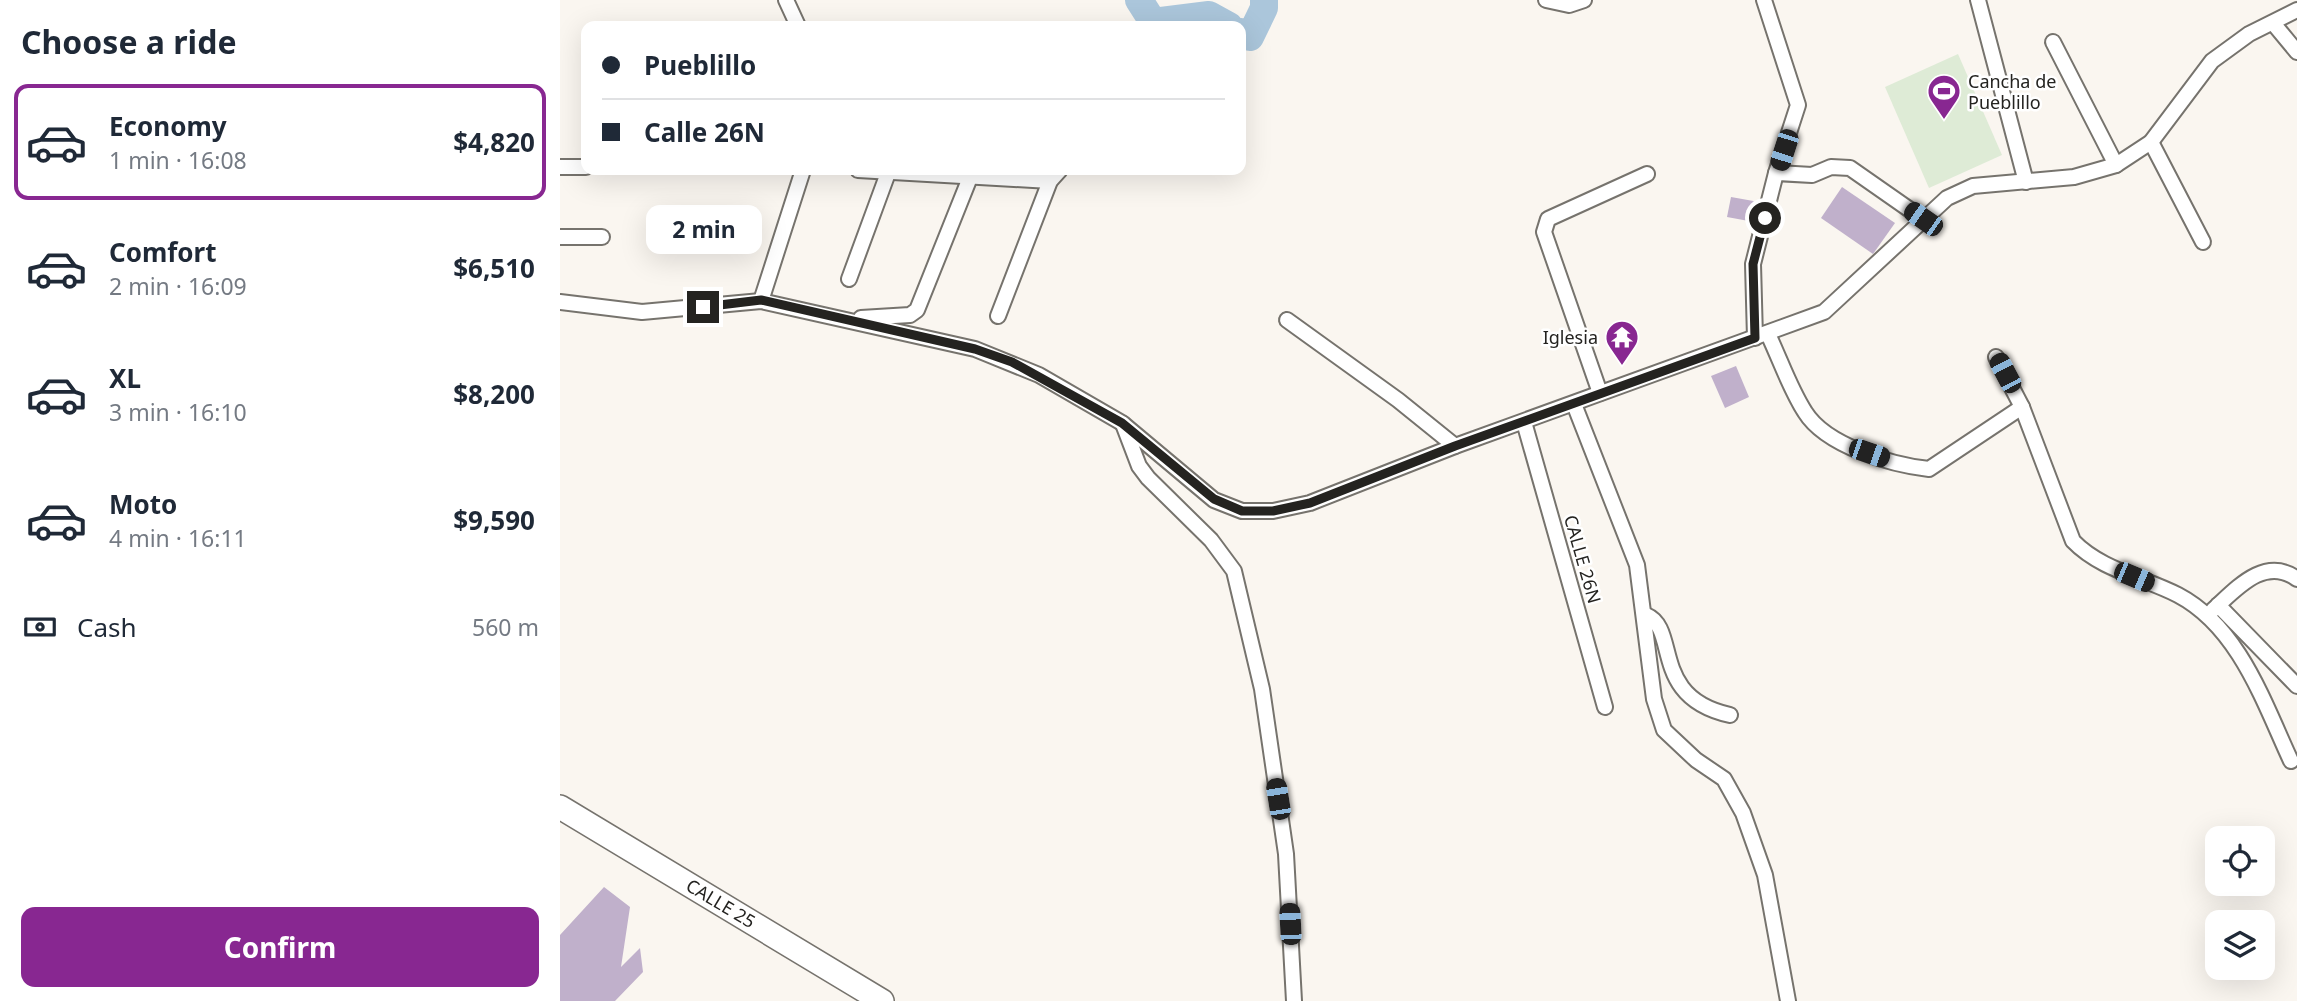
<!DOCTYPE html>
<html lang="en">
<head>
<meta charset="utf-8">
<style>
	:root { --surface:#fff; --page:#f2f2f3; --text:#1f2937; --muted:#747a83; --line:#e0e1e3; --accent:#882791 }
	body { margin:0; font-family:"Noto Sans",sans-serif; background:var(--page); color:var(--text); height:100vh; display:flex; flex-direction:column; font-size:26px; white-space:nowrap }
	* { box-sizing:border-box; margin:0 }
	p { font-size:23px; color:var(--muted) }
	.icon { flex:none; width:38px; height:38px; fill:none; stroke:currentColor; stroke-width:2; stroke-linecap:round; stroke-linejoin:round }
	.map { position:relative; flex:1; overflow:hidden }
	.sheet { display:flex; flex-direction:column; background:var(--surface); width:560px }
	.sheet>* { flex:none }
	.guide { position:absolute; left:21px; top:21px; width:665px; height:154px; border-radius:14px; box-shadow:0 7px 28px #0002; display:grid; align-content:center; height:154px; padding:0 21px; background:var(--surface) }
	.controls { position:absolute; left:1645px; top:826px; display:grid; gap:14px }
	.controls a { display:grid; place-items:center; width:70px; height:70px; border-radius:14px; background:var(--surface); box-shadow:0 7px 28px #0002; font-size:35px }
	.end { position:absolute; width:32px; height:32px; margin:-16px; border:9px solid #242320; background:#fff; box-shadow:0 0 0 4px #fff }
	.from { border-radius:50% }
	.bubble { position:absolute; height:49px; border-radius:14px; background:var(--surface); box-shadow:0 7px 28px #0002; font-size:23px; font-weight:700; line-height:49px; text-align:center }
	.car { position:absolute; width:21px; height:42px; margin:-21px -10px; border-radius:9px; box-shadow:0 0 5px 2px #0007; background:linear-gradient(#222 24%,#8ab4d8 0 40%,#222 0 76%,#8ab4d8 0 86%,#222 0) }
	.guide b { display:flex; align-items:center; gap:24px; height:66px; font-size:26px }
	.guide b+b { border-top:2px solid var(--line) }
	.guide i { width:18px; height:18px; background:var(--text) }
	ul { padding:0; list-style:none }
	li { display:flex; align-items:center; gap:21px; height:116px; margin:0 14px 10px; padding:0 7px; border:4px solid transparent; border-radius:14px }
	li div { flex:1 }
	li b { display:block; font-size:26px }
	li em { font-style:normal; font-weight:700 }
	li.on { border-color:var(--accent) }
	li>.icon { width:63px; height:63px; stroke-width:1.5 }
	h2 { padding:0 21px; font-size:32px; line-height:84px }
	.pay { display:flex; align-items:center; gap:18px; height:77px; padding:0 21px; font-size:26px }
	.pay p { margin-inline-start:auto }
	.primary-button { display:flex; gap:14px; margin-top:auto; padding:14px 21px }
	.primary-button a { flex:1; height:80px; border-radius:14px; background:var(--accent); color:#fff; font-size:28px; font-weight:700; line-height:80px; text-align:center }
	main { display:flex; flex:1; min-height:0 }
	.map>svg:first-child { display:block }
</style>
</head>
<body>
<main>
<section class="sheet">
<h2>Choose a ride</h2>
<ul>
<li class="on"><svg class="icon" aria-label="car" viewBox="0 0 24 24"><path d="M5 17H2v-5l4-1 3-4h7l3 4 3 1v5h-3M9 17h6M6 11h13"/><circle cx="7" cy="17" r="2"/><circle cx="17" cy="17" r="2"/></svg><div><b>Economy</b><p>1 min · 16:08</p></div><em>$4,820</em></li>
<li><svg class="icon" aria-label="car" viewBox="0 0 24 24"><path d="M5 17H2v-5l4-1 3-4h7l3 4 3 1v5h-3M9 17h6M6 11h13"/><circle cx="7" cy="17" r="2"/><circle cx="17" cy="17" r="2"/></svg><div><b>Comfort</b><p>2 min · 16:09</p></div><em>$6,510</em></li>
<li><svg class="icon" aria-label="car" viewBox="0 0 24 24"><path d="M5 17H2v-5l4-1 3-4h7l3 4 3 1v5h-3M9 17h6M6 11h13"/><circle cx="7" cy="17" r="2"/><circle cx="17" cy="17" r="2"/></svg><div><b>XL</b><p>3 min · 16:10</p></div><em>$8,200</em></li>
<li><svg class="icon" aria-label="car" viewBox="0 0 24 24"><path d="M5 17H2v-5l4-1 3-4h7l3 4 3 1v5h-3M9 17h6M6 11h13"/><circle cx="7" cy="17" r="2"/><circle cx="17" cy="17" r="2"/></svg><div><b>Moto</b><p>4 min · 16:11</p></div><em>$9,590</em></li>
</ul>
<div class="pay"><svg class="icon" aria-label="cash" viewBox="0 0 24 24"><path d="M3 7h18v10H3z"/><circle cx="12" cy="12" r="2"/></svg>Cash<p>560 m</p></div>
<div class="primary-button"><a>Confirm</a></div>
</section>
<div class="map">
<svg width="1737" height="1001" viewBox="0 0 1737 1001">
	<rect width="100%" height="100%" fill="#faf6f0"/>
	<!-- green -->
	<path fill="#deebd6" d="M1398,54L1442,155L1369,188L1325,87Z"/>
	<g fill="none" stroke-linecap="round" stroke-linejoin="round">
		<!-- river -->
		<g stroke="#abc6db" stroke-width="28">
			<path d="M579,0L593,22L649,15L669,26"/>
			<path d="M681,32L690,37L704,8V0"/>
		</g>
	</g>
	<!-- building -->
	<g fill="#c0b0cb">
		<path d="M1282,187L1335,223L1313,254L1261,218Z"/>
		<path d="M1171,197L1199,202L1194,222L1167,217Z"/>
		<path d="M1176,366L1189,397L1165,408L1151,376Z"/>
		<path d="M44,887L70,907L61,967L80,948L83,972L55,1001H0V935Z"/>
	</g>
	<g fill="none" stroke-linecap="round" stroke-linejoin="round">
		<defs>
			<g id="street">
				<path d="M226,0L238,26"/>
				<path d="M986,0L1009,5L1024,0"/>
				<path d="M1418,0L1466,182"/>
				<path d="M1713,23L1737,52"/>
				<path d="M1493,42L1556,165"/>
				<path d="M1591,142L1643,242"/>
				<path d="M0,167H26"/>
				<path d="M298,170L490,181"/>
				<path d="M1216,173L1252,175L1271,167L1290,168L1363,219"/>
				<path d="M0,237H42"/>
				<path d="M289,279L328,173"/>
				<path d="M201,301L243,170"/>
				<path d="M0,302L82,312L201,301L415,349L479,375L562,423L654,500L682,511H713L750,503L895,446L1264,312L1387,198L1413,186L1514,177L1556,165L1591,142L1652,61L1689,34L1737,10"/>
				<path d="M438,316L490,181L500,170"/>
				<path d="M301,318L350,315L357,310L411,175"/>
				<path d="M727,320L838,400L895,446"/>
				<path d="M1208,334C1220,359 1230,389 1245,412C1266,446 1332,465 1369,469L1462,407"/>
				<path d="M1195,338L1193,264L1216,173L1238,105L1204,0"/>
				<path d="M1436,357L1462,407L1513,541C1541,570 1583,577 1618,595C1679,627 1704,703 1731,761"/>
				<path d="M1040,393L984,232L988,219L1087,174"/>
				<path d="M1014,404L1077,565L1094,699L1104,730L1136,760L1164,779L1183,813L1205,875L1228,1001"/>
				<path d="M964,422L1045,707"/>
				<path d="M563,424L579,466L588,478L651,540L674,571L702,689L726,854L734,1001"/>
				<path d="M1658,605L1737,686"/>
				<path d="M1653,610C1676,589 1705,555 1737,579"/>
				<path d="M1086,615C1120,629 1089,697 1170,715"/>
			</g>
			<path id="primary" d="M0,807L322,1001"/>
		</defs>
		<!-- street casing -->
		<use href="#street" stroke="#76736d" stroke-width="18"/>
		<!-- primary casing -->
		<use href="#primary" stroke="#76736d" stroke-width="26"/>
		<!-- street -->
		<use href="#street" stroke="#fff" stroke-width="14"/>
		<!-- primary -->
		<use href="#primary" stroke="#fff" stroke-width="23"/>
	</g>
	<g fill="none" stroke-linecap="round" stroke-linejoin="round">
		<!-- route -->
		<path stroke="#242320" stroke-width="9" d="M143,307L201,300L415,349L452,362L562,423L654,499L682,511H713L750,503L895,446L1195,338L1193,264L1205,218"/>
	</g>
	<!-- icons -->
	<defs>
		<symbol id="stadium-pin" viewBox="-11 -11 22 30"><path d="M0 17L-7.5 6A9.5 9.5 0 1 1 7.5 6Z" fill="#882791" stroke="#fff"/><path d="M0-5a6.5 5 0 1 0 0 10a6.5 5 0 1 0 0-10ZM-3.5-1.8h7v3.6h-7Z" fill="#fff"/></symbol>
		<symbol id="temple-pin" viewBox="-11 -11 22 30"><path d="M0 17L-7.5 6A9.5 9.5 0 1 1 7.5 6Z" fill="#882791" stroke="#fff"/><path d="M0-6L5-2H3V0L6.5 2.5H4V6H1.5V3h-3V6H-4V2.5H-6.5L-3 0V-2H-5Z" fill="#fff"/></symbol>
	</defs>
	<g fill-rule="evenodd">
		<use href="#stadium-pin" x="1365" y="72" width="38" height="52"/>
		<use href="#temple-pin" x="1043" y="318" width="38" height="52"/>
	</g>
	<g text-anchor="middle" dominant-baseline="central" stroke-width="5" stroke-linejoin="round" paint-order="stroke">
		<!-- poi labels -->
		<g font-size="18" fill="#242320" stroke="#fff" text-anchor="start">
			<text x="1408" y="81">Cancha de<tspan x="1408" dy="21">Pueblillo</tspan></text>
			<text x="1038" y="337" text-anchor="end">Iglesia</text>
		</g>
		<!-- street labels -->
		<g font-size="18" fill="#242320" stroke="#fff">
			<text transform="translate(1023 559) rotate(74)">CALLE 26N</text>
			<text transform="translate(161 903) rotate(31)">CALLE 25</text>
		</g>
	</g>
</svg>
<div class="controls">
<a><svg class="icon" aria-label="locate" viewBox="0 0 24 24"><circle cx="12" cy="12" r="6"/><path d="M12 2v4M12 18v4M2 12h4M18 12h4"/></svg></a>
<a><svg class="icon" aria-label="layers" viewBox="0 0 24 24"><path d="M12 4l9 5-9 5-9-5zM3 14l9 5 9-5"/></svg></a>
</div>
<i class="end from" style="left:1205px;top:218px"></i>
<i class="end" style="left:143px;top:307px"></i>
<div class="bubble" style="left:86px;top:205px;width:116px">2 min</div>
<i class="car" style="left:1224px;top:150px;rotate:198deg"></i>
<i class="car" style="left:1363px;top:219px;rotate:305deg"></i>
<i class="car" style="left:1445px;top:373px;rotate:332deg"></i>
<i class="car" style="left:1309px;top:453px;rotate:109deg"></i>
<i class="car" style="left:1574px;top:577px;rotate:113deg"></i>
<i class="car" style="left:718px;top:799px;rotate:351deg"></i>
<i class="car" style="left:730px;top:924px;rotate:357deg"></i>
<div class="guide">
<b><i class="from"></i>Pueblillo</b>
<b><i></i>Calle 26N</b>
</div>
</div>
</main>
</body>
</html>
